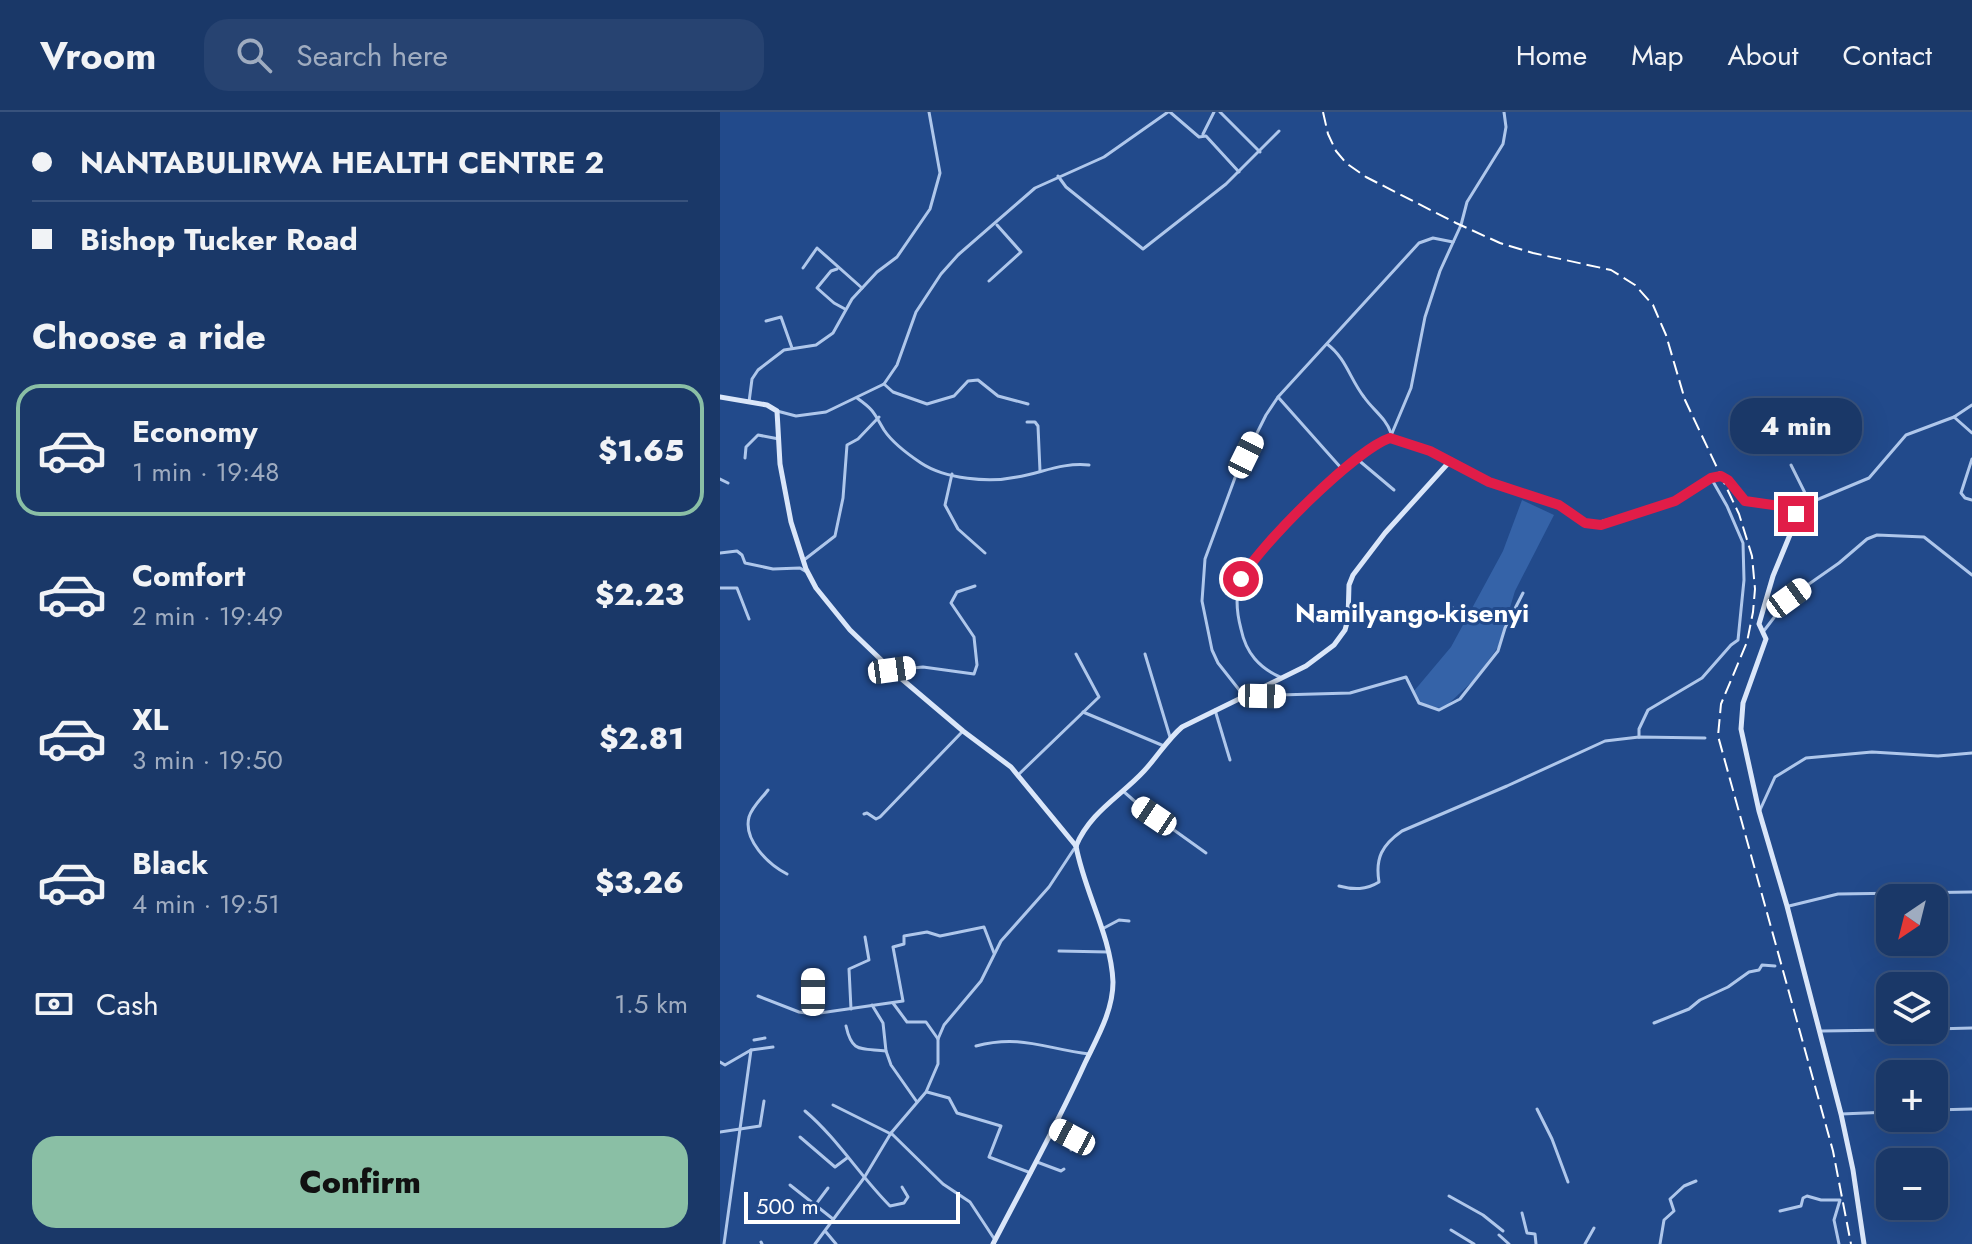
<!DOCTYPE html>
<html lang="en">
<head>
<meta charset="utf-8">
<style>
	:root { --surface:#1a3868; --page:#274371; --text:#f1f3f6; --muted:#9facc0; --line:#38527c; --accent:#8abfa5 }
	body { margin:0; font-family:Jost,sans-serif; background:var(--page); color:var(--text); height:100vh; display:flex; flex-direction:column; font-size:30px; white-space:nowrap }
	* { box-sizing:border-box; margin:0 }
	p { font-size:26px; color:var(--muted) }
	.icon { flex:none; width:44px; height:44px; fill:none; stroke:currentColor; stroke-width:2; stroke-linecap:round; stroke-linejoin:round }
	.map { position:relative; flex:1; overflow:hidden }
	.drawer { display:flex; flex-direction:column; background:var(--surface); width:720px }
	.drawer>* { flex:none }
	.top-card { display:grid; align-content:center; height:176px; padding:0 32px; background:var(--surface) }
	.needle { width:52px; rotate:215deg }
	.tools { position:absolute; left:1156px; top:772px; display:grid; gap:16px }
	.tools a { display:grid; place-items:center; width:72px; height:72px; border-radius:16px; background:var(--surface); box-shadow:0 8px 32px #0002,0 0 0 2px var(--line); font-size:40px }
	.scale { position:absolute; left:24px; bottom:20px; width:216px; box-sizing:border-box; padding-left:8px; border:4px solid #fff; border-top:0; font-size:22px; line-height:28px; white-space:nowrap; color:#fff; -webkit-text-stroke:6px #224a8b; paint-order:stroke }
	.end { position:absolute; width:36px; height:36px; margin:-18px; border:10px solid #e11d48; background:#fff; box-shadow:0 0 0 4px #fff }
	.from { border-radius:50% }
	.bubble { position:absolute; height:56px; border-radius:24px; background:var(--surface); box-shadow:0 8px 32px #0002,0 0 0 2px var(--line); font-size:26px; font-weight:800; line-height:56px; text-align:center }
	.car { position:absolute; width:24px; height:48px; margin:-24px -12px; border-radius:10px; box-shadow:0 0 6px 2px #0007; background:linear-gradient(#fff 24%,#345 0 40%,#fff 0 76%,#345 0 86%,#fff 0) }
	.top-card b { display:flex; align-items:center; gap:28px; height:76px; font-size:30px }
	.top-card b+b { border-top:2px solid var(--line) }
	.top-card i { width:20px; height:20px; background:var(--text) }
	ul { padding:0; list-style:none }
	li { display:flex; align-items:center; gap:24px; height:132px; margin:0 16px 12px; padding:0 16px; border:4px solid transparent; border-radius:24px }
	li div { flex:1 }
	li b { display:block; font-size:30px }
	li em { font-style:normal; font-weight:800 }
	li.current { border-color:var(--accent) }
	li>.icon { width:72px; height:72px; stroke-width:1.5 }
	h2 { padding:0 32px; font-size:36px; line-height:96px }
	.pay { display:flex; align-items:center; gap:20px; height:88px; padding:0 32px; font-size:30px }
	.pay p { margin-inline-start:auto }
	.cta { display:flex; gap:16px; margin-top:auto; padding:16px 32px }
	.cta a { flex:1; height:92px; border-radius:24px; background:var(--accent); color:#111; font-size:32px; font-weight:800; line-height:92px; text-align:center }
	header { display:flex; align-items:center; gap:48px; box-sizing:border-box; height:112px; padding:0 40px; background:var(--surface); border-bottom:2px solid var(--line) }
	header strong { font-size:38px }
	nav { display:flex; gap:44px; margin-inline-start:auto; font-size:28px }
	.search { width:560px; height:72px; background:var(--page); display:flex; align-items:center; gap:20px; box-sizing:border-box; padding:0 28px; border-radius:24px; color:var(--muted); font-size:30px }
	main { display:flex; flex:1; min-height:0 }
	.map>svg:first-child { display:block }
</style>
</head>
<body>
<header>
<strong>Vroom</strong>
<div class="search"><svg class="icon" aria-label="search" viewBox="0 0 24 24"><circle cx="10" cy="10" r="6"/><path d="M15 15l6 6"/></svg>Search here</div>
<nav><a>Home</a><a>Map</a><a>About</a><a>Contact</a></nav>
</header>
<main>
<section class="drawer">
<div class="top-card">
<b><i class="from"></i>NANTABULIRWA HEALTH CENTRE 2</b>
<b><i></i>Bishop Tucker Road</b>
</div>
<h2>Choose a ride</h2>
<ul>
<li class="current"><svg class="icon" aria-label="car" viewBox="0 0 24 24"><path d="M5 17H2v-5l4-1 3-4h7l3 4 3 1v5h-3M9 17h6M6 11h13"/><circle cx="7" cy="17" r="2"/><circle cx="17" cy="17" r="2"/></svg><div><b>Economy</b><p>1 min · 19:48</p></div><em>$1.65</em></li>
<li><svg class="icon" aria-label="car" viewBox="0 0 24 24"><path d="M5 17H2v-5l4-1 3-4h7l3 4 3 1v5h-3M9 17h6M6 11h13"/><circle cx="7" cy="17" r="2"/><circle cx="17" cy="17" r="2"/></svg><div><b>Comfort</b><p>2 min · 19:49</p></div><em>$2.23</em></li>
<li><svg class="icon" aria-label="car" viewBox="0 0 24 24"><path d="M5 17H2v-5l4-1 3-4h7l3 4 3 1v5h-3M9 17h6M6 11h13"/><circle cx="7" cy="17" r="2"/><circle cx="17" cy="17" r="2"/></svg><div><b>XL</b><p>3 min · 19:50</p></div><em>$2.81</em></li>
<li><svg class="icon" aria-label="car" viewBox="0 0 24 24"><path d="M5 17H2v-5l4-1 3-4h7l3 4 3 1v5h-3M9 17h6M6 11h13"/><circle cx="7" cy="17" r="2"/><circle cx="17" cy="17" r="2"/></svg><div><b>Black</b><p>4 min · 19:51</p></div><em>$3.26</em></li>
</ul>
<div class="pay"><svg class="icon" aria-label="cash" viewBox="0 0 24 24"><path d="M3 7h18v10H3z"/><circle cx="12" cy="12" r="2"/></svg>Cash<p>1.5 km</p></div>
<div class="cta"><a>Confirm</a></div>
</section>
<div class="map">
<svg width="1252" height="1132" viewBox="0 0 1252 1132">
	<rect width="100%" height="100%" fill="#224a8b"/>
	<!-- green -->
	<path fill="#3563a8" d="M802,388L834,403L795,479L778,535L756,566L723,597L701,591L694,579L731,535L783,439Z"/>
	<g fill="none" stroke-linecap="round" stroke-linejoin="round">
		<!-- street -->
		<g stroke="#afc7eb" stroke-width="3">
			<path d="M450,0L479,25L486,24L519,60"/>
			<path d="M500,0L540,40"/>
			<path d="M483,22L494,0"/>
			<path d="M338,64L346,75L423,137L506,72L559,19"/>
			<path d="M733,130L713,126L699,131L558,285L546,303L516,363L485,447L482,489L492,538L498,551L524,584L630,581L686,565L699,591L719,598L740,587L778,539L785,516L803,481"/>
			<path d="M83,156L97,136L142,176"/>
			<path d="M117,157L111,159L97,176L114,191L125,197"/>
			<path d="M269,169L301,140L277,113"/>
			<path d="M46,209L61,205L72,236"/>
			<path d="M607,232C626,246 630,267 644,285C653,298 666,306 671,321"/>
			<path d="M164,272L173,280L207,292L234,284L248,269L258,268L278,284L308,292"/>
			<path d="M558,285L622,357"/>
			<path d="M137,286C154,298 154,301 164,318C172,330 189,343 201,351C225,367 269,371 297,365C321,361 344,350 369,353"/>
			<path d="M29,290L32,267L38,258L64,238L96,233L113,221L132,187L157,160L177,145L210,97L220,61L209,0"/>
			<path d="M57,299L76,304L106,300L164,272L177,253L196,200L221,162L238,143L315,76L384,45L448,0"/>
			<path d="M1234,305L1252,321"/>
			<path d="M307,310H315L318,314L320,359"/>
			<path d="M670,326L691,276L705,205L720,159L741,113L747,90L783,32L786,15L784,0"/>
			<path d="M25,346L26,335L38,323L59,327"/>
			<path d="M636,346L674,378"/>
			<path d="M1252,347L1241,381L1245,386L1252,388"/>
			<path d="M1071,353L1090,391"/>
			<path d="M232,362L225,393L238,417L265,441"/>
			<path d="M0,367L8,371"/>
			<path d="M1075,397L1149,366L1186,323L1234,305L1252,293"/>
			<path d="M0,441L17,439L22,443L25,451L53,457L80,456L85,459"/>
			<path d="M84,448L115,424L123,386L127,333L138,327L159,305"/>
			<path d="M0,476H17L29,507"/>
			<path d="M733,496L744,502"/>
			<path d="M1043,520L1069,486L1119,451L1147,427L1157,423L1204,425L1252,463"/>
			<path d="M425,542L450,625"/>
			<path d="M172,558L203,555L254,562L257,553L254,525L231,491L237,480L255,474"/>
			<path d="M562,566C539,556 526,541 521,517C517,502 515,483 521,468C532,439 580,399 603,377C619,363 649,326 671,326C691,326 711,340 729,348"/>
			<path d="M495,598L510,648"/>
			<path d="M363,600L444,634"/>
			<path d="M919,625V617L928,598L982,566L1011,533L1018,528L1024,468L1023,431L1007,394L991,366"/>
			<path d="M298,663L379,585L356,542"/>
			<path d="M48,678C42,686 32,695 29,705C23,728 48,752 67,762"/>
			<path d="M403,679L419,693L486,741"/>
			<path d="M1040,698L1055,665L1086,646L1152,640L1218,644L1252,641"/>
			<path d="M144,702L147,701L156,707L160,705L243,619"/>
			<path d="M619,774C634,778 646,778 659,770C655,746 662,733 682,719L787,674L885,629L919,625L985,626"/>
			<path d="M1069,794L1118,782L1252,780"/>
			<path d="M384,816L399,808L409,809"/>
			<path d="M339,839L388,840"/>
			<path d="M93,858V902"/>
			<path d="M38,884L79,900L93,902L183,889L173,835L184,832V824L207,820L220,824L264,815L274,841"/>
			<path d="M173,891L187,910H206L218,927"/>
			<path d="M152,893L163,911L166,939L171,953L197,990"/>
			<path d="M131,897L129,857L149,848L145,825"/>
			<path d="M934,911L969,897L980,888L1008,875L1029,860L1039,858L1042,853L1055,854"/>
			<path d="M126,914C132,941 140,936 166,939"/>
			<path d="M1214,917L1252,916"/>
			<path d="M1102,919L1170,918"/>
			<path d="M34,928L45,926"/>
			<path d="M256,934C301,922 326,937 369,942"/>
			<path d="M0,950L5,953L31,938L53,935"/>
			<path d="M207,980L229,986L237,1001L281,1014L269,1045L311,1061"/>
			<path d="M113,993L171,1022"/>
			<path d="M817,997L832,1027L848,1070"/>
			<path d="M1214,998L1252,997"/>
			<path d="M85,999C117,1026 140,1064 170,1094L184,1091L188,1085L182,1075"/>
			<path d="M1121,1002L1170,1000"/>
			<path d="M334,1016L354,1027L351,1038"/>
			<path d="M0,1020L40,1014L44,989"/>
			<path d="M171,1021L223,1072L250,1090L275,1128"/>
			<path d="M80,1025L115,1055L127,1046"/>
			<path d="M317,1050L341,1059L344,1057"/>
			<path d="M70,1073L113,1107"/>
			<path d="M729,1084L763,1103L783,1119"/>
			<path d="M96,1092L108,1076"/>
			<path d="M1060,1099L1081,1094L1083,1086L1087,1084L1101,1088H1120L1114,1108L1119,1132"/>
			<path d="M802,1101L807,1121L815,1122L816,1132"/>
			<path d="M731,1118L754,1132"/>
			<path d="M106,1120L116,1132"/>
			<path d="M779,1123L789,1132"/>
			<path d="M41,1130L42,1132"/>
			<path d="M4,1132L31,938"/>
			<path d="M95,1132L144,1066L171,1021L206,980L218,952V927L224,913L261,869L281,829L329,775L354,737"/>
			<path d="M865,1132L874,1116"/>
			<path d="M940,1132L944,1108L954,1099L950,1087L964,1074L976,1069"/>
		</g>
		<!-- secondary -->
		<g stroke="#dae6f9" stroke-width="5">
			<path d="M0,285L47,293L57,299L60,352L71,410L86,457L96,476L130,518L177,563L243,619L291,655L356,734"/>
			<path d="M356,734C370,700 401,684 424,659C438,644 447,628 462,615L586,554L614,533L625,518L628,507L629,473L633,463L665,421L731,348L769,370L839,393L865,411L874,413L955,389L991,366L1001,364L1008,368L1027,390L1074,396L1076,400L1074,413L1053,464L1039,512L1046,527L1023,591L1021,617L1039,699L1067,794L1121,1002L1133,1058L1144,1132"/>
			<path d="M273,1132C304,1072 337,1013 365,951C377,926 393,899 393,870C391,823 364,779 356,734"/>
		</g>
		<!-- rail -->
		<path stroke="#fff" stroke-width="2" stroke-dasharray="14 6" stroke-linecap="butt" d="M603,0L608,22L616,39L626,51L646,65L736,111L780,131L813,141L891,158L915,173L933,193L946,223L965,288L1019,402L1032,444L1035,477L1033,500L1027,530L1001,592L998,624L1113,1039L1131,1132"/>
	</g>
	<g fill="none" stroke-linecap="round" stroke-linejoin="round">
		<!-- route -->
		<path stroke="#e11d48" stroke-width="10" d="M521,467C540,433 635,338 670,326L710,339L769,370L839,393L865,411L881,413L955,389L991,366L1001,364L1008,368L1025,389L1074,396L1076,402"/>
	</g>
	<g text-anchor="middle" dominant-baseline="central" stroke-width="6" stroke-linejoin="round" paint-order="stroke">
		<!-- quarter labels -->
		<g font-size="26" font-weight="bold" fill="#fff" stroke="#224a8b">
			<text x="692" y="501">Namilyango-kisenyi</text>
		</g>
	</g>
</svg>
<div class="tools">
<a><svg class="needle" viewBox="-14 -14 28 28"><path d="M0-13l5 13h-10z" fill="#e53935"/><path d="M0 13l5-13h-10z" fill="#9facc0"/></svg></a>
<a><svg class="icon" aria-label="layers" viewBox="0 0 24 24"><path d="M12 4l9 5-9 5-9-5zM3 14l9 5 9-5"/></svg></a>
<a>+</a>
<a>−</a>
</div>
<div class="scale">500 m</div>
<i class="end from" style="left:521px;top:467px"></i>
<i class="end" style="left:1076px;top:402px"></i>
<div class="bubble" style="left:1010px;top:286px;width:132px">4 min</div>
<i class="car" style="left:526px;top:343px;rotate:26deg"></i>
<i class="car" style="left:1069px;top:486px;rotate:54deg"></i>
<i class="car" style="left:172px;top:558px;rotate:82deg"></i>
<i class="car" style="left:542px;top:584px;rotate:91deg"></i>
<i class="car" style="left:434px;top:704px;rotate:304deg"></i>
<i class="car" style="left:93px;top:880px;rotate:0deg"></i>
<i class="car" style="left:352px;top:1025px;rotate:298deg"></i>
</div>
</main>
</body>
</html>
